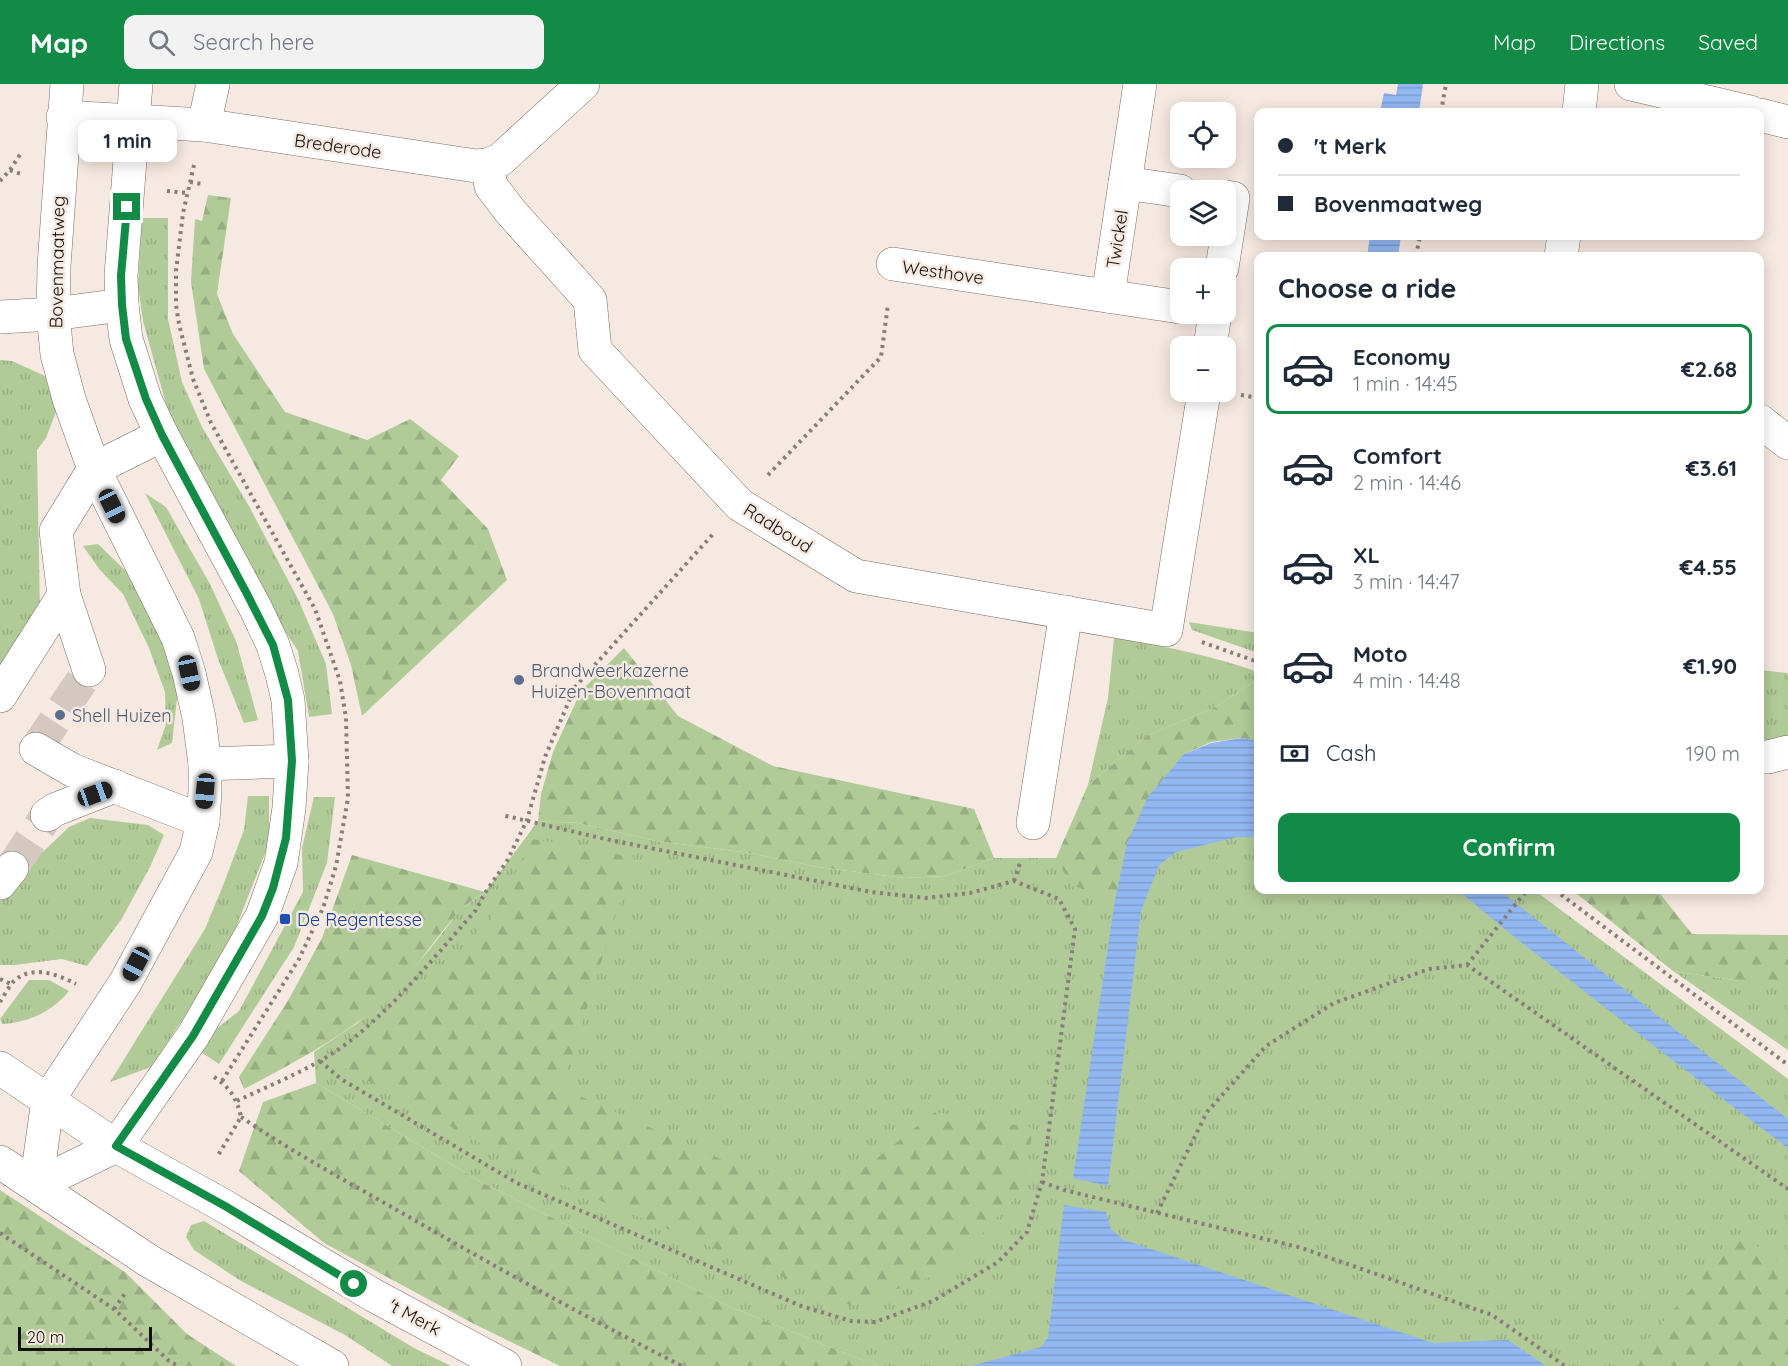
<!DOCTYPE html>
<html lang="en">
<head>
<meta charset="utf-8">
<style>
	:root { --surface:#fff; --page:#f2f2f3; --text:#1f2937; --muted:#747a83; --line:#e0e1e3; --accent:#128b46 }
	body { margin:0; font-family:Quicksand,sans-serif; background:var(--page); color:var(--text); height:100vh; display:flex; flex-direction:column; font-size:22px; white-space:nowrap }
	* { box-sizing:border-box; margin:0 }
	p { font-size:20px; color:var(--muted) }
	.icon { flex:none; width:33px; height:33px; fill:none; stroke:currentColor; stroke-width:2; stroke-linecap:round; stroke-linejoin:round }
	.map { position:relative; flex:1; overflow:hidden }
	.drawer { position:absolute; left:1254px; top:168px; width:510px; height:642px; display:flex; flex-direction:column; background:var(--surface); border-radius:12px; box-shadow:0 3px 15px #0003 }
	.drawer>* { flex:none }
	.hud { position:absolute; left:1254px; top:24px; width:510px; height:132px; border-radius:12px; box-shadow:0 3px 15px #0003; display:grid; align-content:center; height:132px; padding:0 24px; background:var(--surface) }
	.fabs { position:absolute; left:1170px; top:18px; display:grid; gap:12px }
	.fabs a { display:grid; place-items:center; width:66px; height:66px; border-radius:12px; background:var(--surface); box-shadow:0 3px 15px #0003; font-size:30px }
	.scale { position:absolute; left:18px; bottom:15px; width:134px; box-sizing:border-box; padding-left:6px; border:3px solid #14100e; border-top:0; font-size:16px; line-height:21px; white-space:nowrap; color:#14100e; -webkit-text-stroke:4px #f6e9e1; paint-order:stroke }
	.end { position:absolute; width:27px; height:27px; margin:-14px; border:8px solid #128b46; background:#fff; box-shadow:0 0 0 3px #fff }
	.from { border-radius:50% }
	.bubble { position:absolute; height:42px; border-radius:12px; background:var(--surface); box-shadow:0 3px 15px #0003; font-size:20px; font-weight:800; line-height:42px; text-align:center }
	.car { position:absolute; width:18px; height:36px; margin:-18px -9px; border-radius:8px; box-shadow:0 0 4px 2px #0007; background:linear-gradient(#222 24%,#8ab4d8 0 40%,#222 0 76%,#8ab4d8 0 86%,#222 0) }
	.hud b { display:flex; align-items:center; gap:21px; height:57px; font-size:22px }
	.hud b+b { border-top:2px solid var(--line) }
	.hud i { width:15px; height:15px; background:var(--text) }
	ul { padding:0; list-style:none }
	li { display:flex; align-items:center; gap:18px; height:90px; margin:0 12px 9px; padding:0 12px; border:3px solid transparent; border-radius:12px }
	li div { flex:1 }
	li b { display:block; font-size:22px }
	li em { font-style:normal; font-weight:800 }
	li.on { border-color:var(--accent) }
	li>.icon { width:54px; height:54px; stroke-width:1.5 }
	h2 { padding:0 24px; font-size:27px; line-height:72px }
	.pay { display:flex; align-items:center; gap:15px; height:66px; padding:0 24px; font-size:22px }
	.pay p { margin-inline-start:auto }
	.action { display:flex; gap:12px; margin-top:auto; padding:12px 24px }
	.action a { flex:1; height:69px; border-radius:12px; background:var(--accent); color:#fff; font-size:24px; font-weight:800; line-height:69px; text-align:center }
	header { display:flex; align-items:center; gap:36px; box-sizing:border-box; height:84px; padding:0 30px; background:var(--accent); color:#fff }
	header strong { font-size:28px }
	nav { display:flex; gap:33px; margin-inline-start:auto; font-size:21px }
	.search { width:420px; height:54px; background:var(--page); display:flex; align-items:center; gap:15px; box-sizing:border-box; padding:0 21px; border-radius:12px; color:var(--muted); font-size:22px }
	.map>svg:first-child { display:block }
</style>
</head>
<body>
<header>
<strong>Map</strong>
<div class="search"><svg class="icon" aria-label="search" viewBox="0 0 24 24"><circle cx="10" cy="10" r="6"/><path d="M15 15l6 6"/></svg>Search here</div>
<nav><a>Map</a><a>Directions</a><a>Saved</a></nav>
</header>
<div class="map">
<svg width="1788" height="1282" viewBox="0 0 1788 1282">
	<defs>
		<pattern id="grass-tufts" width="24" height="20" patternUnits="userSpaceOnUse" patternTransform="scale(1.5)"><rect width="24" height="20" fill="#b1cb98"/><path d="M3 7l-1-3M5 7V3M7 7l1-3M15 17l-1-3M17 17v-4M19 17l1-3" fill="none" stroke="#97ad82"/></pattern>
		<pattern id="forest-firs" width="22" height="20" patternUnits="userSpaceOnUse" patternTransform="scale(1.5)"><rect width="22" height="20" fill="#b1cb98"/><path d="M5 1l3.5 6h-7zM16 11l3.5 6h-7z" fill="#97ad82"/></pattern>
		<pattern id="water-rules" width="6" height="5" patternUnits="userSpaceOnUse" patternTransform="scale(1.5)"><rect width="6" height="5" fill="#92b8f2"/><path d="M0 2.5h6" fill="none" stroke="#7d9dce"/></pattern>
	</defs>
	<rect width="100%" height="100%" fill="#f6e9e1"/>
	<!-- grass -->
	<g fill="url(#grass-tufts)">
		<path d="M142,134H168V235L182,298L202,343L250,424L298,515L326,580L332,630L309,633L298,567L272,527L241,463L169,331L143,237L138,201Z"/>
		<path d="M0,276L12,277L45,292L56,328L46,354L37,366L40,530L0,596Z"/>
		<path d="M145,409L166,423L210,500L236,557L258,636L244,639L218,575L199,515Z"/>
		<path d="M98,460L130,491L161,551L179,597L172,659L157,666L166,640L165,608L149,564L123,510L100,486L83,462Z"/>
		<path d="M1189,538L1258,549V569L1192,546Z"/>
		<path d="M1114,554C1163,562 1211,571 1258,588V595L1214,624L1148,651L1088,701L1108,614Z"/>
		<path d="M1760,586L1788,589V657L1760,662Z"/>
		<path d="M1258,657V806H1534L1788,995V1282H877L728,1222L479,1097L316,999L314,968L356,940L393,908L429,866L461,825L485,808L538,737L578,739L656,757L750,769L818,783L904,794L945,792L994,774H1056L1127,759Z"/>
		<path d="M248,712H269V759L235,846L191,923L151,983L110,998L205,845L224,799L244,746Z"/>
		<path d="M314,713H335L327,779L294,863L219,980L201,968L211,949L239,927L303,808L302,764Z"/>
		<path d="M90,734L148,741L164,751L150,783L121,836L87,882L62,875L14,881H0V814L26,784L69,743Z"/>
		<path d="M1673,887L1740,897H1788V966Z"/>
		<path d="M29,896H49L69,907C53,927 28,939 2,940L0,935Z"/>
		<path d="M204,1137L414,1264L451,1282H392L345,1251L241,1197L194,1166L186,1153L191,1141Z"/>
	</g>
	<!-- forest -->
	<g fill="url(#forest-firs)">
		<path d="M208,111L231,114L217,210L233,250L285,328L367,356L410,335L459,372L441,396L488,445L507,496L362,632L351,581L333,530L204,285L191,198L195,135L202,137Z"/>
		<path d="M624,564L678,632L773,682L974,725L994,774L945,792L904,794L818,783L750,769L656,757L578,739L538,737L541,710L553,668L581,607Z"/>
		<path d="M1258,595V657L1242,654L1211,658L1184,670L1127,759L1115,816L1071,801L1056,774L1088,701L1148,651L1214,624Z"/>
		<path d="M533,755L634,773L562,1004L765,1095L852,1094L935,1028L1033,1044L1024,1104L949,1186L852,1222L534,1089L338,980L407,930L493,830Z"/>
		<path d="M352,771L485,808C477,814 467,819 460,827C436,852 418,883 393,908C350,950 297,977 244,1005L239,993L289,915L322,854Z"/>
		<path d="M1572,806H1657L1692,850L1788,851V897H1740L1673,887Z"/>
		<path d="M316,999L479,1097L728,1222L877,1282H560L474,1240L324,1159L239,1087L263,1018Z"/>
		<path d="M0,1106L125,1188L187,1250L236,1282H0Z"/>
		<path d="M1737,1152L1754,1160L1788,1186V1282H1625Z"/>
	</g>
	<!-- water -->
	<g fill="url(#water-rules)">
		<path d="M1398,0H1423L1419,28H1380L1384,9L1396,11Z"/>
		<path d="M1370,152H1401L1398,172H1367Z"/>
		<path d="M1242,654L1258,657V753H1237L1176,768L1159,781L1141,827L1108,1102L1073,1094L1115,816L1127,759L1148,713L1184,670L1211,659Z"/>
		<path d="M1454,806H1497L1503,809L1788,1035V1064L1711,1006L1508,848L1465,812Z"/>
		<path d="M1064,1121L1106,1128L1111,1145L1124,1156L1433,1259L1508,1256L1546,1282H971L1041,1263L1048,1253Z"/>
	</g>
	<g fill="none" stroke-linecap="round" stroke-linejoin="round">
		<!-- minor-tunnel -->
		<g stroke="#d4c8c1" stroke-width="33" stroke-dasharray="33 16" stroke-linecap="butt">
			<path d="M36,665L89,586"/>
			<path d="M12,784L47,731"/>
		</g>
		<defs>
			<g id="minor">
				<path d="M1631,0L1750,28"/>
				<path d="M1579,28L1582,0"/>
				<path d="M1760,31L1788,38"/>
				<path d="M63,33L204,41L476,82L487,81L500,76L583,0"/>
				<path d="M204,41L213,0"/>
				<path d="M487,81L491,102L510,127L590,216L595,266L740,421L856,492L1166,546L1204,308"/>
				<path d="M1125,99L1180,107"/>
				<path d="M1561,172L1564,152"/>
				<path d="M893,180L1180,223"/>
				<path d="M1222,184L1233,114L1226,113"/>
				<path d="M1108,212L1140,0"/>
				<path d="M0,233L53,230L122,221"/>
				<path d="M1210,262L1215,230"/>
				<path d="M1760,337L1788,359"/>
				<path d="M64,511L89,586"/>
				<path d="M0,612L64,511L56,447L94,385L162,351"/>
				<path d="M36,665L72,686L203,737"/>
				<path d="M1760,673H1768L1788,668"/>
				<path d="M205,680L292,677"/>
				<path d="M47,731L54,726L115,702"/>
				<path d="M1033,739L1066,528"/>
				<path d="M0,799L12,784"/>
				<path d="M36,1101L116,1062L193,952L262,832L281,779L289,724L292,677L288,616L282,590L273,561L256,525L162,351L145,315L126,255L122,221L121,191L136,0"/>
				<path d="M36,1101L48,1016L125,899L196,768L203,737L205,707V680L199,634L189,589L178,554L94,385L69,315L57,270L53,230L54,182L67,0"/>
			</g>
			<g id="major">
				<path d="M0,984L116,1062L224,1122L373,1211L505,1282"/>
				<path d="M0,1078L149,1177L332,1282"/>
			</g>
		</defs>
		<!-- minor casing -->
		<use href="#minor" stroke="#796e67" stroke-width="34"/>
		<!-- major casing -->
		<use href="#major" stroke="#796e67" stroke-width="34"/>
		<!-- path -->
		<g stroke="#877e79" stroke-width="4" stroke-dasharray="3 4.5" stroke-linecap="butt">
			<path d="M1441,28L1446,0"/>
			<path d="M194,81L183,129L176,187V221L179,240L193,295L211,339L315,525L340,597L346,634L348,714L336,782L323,824L299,875L222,997"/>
			<path d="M10,86L21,90"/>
			<path d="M0,97L10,86L21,69"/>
			<path d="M190,98L202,100"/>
			<path d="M167,107L187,109"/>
			<path d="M1416,172L1420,152"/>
			<path d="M1241,311L1258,314"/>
			<path d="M768,391L881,273L888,220"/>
			<path d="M1202,558L1258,578"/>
			<path d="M1014,797L1021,776"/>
			<path d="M1555,806L1788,981"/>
			<path d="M1467,881L1527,806"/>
			<path d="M0,895L11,900"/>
			<path d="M0,918C4,912 8,904 13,898C31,880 57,890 76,900"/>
			<path d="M320,977L341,995L517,1099L801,1222L851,1237L875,1238L933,1217L998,1178L1027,1148L1042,1098L1075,845L1059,815L1014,797L970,809L926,814L871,808L605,755L502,731"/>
			<path d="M214,993C230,1003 237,1015 241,1033L217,1073"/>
			<path d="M237,1017C274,999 317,983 350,957C398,919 436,871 476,826L485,809L507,777L527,736L545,673L575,603L714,449"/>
			<path d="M241,1033C292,1068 348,1098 402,1129C494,1182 587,1234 682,1282"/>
			<path d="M1042,1098L1064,1106L1302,1164L1492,1231L1565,1282"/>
			<path d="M1157,1129L1207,1028L1266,962L1334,919L1429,885L1467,881L1788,1105"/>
			<path d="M0,1149L114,1225L169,1277L178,1282"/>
			<path d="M114,1225L126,1208"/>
		</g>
		<!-- minor -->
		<use href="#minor" stroke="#fff" stroke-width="33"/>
		<!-- major -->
		<use href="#major" stroke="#fff" stroke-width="33"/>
	</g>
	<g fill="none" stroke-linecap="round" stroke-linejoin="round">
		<!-- route -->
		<path stroke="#128b46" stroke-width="8" d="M127,123L121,192L122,221L126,255L146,315L162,351L246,508L273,561L288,616L292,677L286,754L273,804L262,832L193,952L116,1062L225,1122L354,1200"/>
	</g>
	<!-- markers -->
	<g fill="#5c6f8a" stroke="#f6e9e1" stroke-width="2">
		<circle cx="519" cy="596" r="6"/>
		<circle cx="60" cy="631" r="6"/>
	</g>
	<rect fill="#1a4fb4" stroke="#f6e9e1" stroke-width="2" x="279" y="829" width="12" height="12" rx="3"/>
	<g text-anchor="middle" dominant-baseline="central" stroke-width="5" stroke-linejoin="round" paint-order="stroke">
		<!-- street labels -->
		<g font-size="18" fill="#14100e" stroke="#f6e9e1">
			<text transform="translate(338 62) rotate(8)">Brederode</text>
			<text transform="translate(1117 155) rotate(-81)">Twickel</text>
			<text transform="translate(57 178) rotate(-89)">Bovenmaatweg</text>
			<text transform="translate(943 188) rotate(8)">Westhove</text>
			<text transform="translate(778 444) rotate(32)">Radboud</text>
			<text transform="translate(415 1233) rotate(28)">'t Merk</text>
		</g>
		<!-- service labels -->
		<g font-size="18" fill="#4e5e75" stroke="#f6e9e1" text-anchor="start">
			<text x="531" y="586">Brandweerkazerne<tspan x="531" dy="21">Huizen-Bovenmaat</tspan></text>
			<text x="72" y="631">Shell Huizen</text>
		</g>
		<!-- transit labels -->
		<g font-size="18" fill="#164399" stroke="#f6e9e1" text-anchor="start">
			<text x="297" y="835">De Regentesse</text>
		</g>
	</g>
</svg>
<div class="fabs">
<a><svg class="icon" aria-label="locate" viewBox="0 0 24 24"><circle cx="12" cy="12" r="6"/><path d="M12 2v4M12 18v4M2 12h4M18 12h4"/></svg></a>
<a><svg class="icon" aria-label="layers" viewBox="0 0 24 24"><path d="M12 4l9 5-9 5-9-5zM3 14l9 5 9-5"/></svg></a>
<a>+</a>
<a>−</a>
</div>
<div class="scale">20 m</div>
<i class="end from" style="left:354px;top:1200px"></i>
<i class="end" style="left:127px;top:123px"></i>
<div class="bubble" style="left:78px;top:36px;width:99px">1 min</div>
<i class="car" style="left:112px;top:422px;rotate:154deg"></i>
<i class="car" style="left:189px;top:589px;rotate:168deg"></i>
<i class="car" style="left:205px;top:707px;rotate:185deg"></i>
<i class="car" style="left:95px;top:710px;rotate:70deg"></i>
<i class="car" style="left:136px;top:880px;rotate:208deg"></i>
<div class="hud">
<b><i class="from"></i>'t Merk</b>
<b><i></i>Bovenmaatweg</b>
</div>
<section class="drawer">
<h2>Choose a ride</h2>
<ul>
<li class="on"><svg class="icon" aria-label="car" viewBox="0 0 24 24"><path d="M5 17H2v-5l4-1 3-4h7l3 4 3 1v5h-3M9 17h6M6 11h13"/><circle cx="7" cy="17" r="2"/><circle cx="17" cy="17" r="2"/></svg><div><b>Economy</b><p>1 min · 14:45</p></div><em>€2.68</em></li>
<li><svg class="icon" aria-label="car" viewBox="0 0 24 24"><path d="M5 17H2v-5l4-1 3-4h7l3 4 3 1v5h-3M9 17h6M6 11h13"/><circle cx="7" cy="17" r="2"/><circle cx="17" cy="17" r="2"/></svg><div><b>Comfort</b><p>2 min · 14:46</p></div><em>€3.61</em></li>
<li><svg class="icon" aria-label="car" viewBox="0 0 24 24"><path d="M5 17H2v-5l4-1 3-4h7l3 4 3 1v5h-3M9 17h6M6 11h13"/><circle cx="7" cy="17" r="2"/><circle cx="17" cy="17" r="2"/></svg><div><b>XL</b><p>3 min · 14:47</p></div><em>€4.55</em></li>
<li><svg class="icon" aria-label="car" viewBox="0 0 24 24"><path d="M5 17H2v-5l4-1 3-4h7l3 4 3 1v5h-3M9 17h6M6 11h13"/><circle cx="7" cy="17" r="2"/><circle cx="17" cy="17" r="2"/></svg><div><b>Moto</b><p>4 min · 14:48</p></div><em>€1.90</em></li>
</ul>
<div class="pay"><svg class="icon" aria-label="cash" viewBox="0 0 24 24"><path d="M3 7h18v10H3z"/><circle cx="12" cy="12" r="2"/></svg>Cash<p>190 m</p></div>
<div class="action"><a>Confirm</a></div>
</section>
</div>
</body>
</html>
